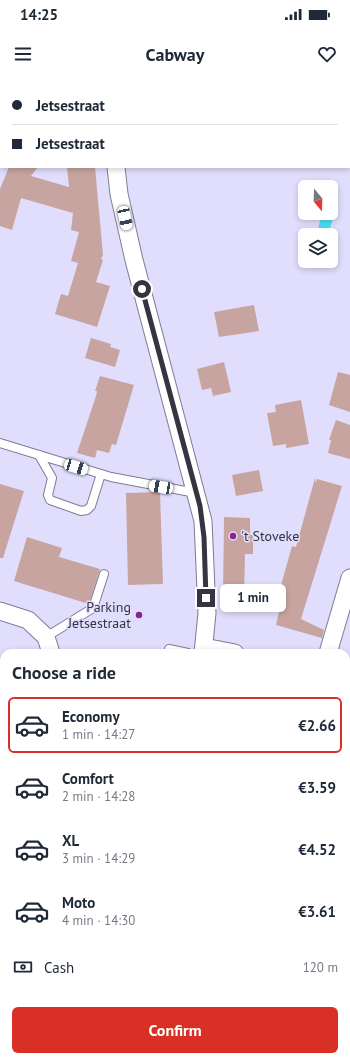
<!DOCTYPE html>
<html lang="en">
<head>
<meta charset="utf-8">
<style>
	:root { --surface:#fff; --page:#f2f2f3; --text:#1f2937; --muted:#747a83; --line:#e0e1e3; --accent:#d93025 }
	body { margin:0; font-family:"PT Sans",sans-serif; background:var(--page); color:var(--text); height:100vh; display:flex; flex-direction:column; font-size:15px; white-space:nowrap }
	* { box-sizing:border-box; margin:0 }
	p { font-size:13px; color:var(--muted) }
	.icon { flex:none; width:22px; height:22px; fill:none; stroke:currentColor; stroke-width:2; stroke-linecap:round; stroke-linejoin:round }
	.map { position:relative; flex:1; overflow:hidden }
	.side { position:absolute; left:0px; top:569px; width:350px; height:412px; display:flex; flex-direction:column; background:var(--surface); border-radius:12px 12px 0 0; box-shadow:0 2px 6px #0003 }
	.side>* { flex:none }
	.hud { position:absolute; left:0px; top:0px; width:350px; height:88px; box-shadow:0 2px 6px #0003; display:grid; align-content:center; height:88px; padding:0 12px; background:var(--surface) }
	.needle { width:26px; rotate:161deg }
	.buttons { position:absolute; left:298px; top:100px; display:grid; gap:8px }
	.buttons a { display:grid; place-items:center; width:40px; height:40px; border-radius:6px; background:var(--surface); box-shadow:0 2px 6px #0003; font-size:20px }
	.end { position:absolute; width:18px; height:18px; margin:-9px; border:5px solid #353440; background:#fff; box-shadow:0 0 0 2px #fff }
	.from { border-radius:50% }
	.bubble { position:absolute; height:28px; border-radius:6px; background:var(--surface); box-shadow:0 2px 6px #0003; font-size:13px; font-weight:800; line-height:28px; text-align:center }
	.car { position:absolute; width:12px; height:24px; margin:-12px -6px; border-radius:5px; box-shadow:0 0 3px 1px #0007; background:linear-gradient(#fff 24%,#345 0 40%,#fff 0 76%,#345 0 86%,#fff 0) }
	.hud b { display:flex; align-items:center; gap:14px; height:38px; font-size:15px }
	.hud b+b { border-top:1px solid var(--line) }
	.hud i { width:10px; height:10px; background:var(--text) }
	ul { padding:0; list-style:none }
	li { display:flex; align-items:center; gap:12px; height:56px; margin:0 8px 6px; padding:0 4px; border:2px solid transparent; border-radius:6px }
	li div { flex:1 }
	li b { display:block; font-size:15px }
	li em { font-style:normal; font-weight:800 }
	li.active { border-color:var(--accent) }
	li>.icon { width:36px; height:36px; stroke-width:1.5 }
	h2 { padding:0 12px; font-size:18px; line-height:48px }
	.pay { display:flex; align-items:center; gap:10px; height:44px; padding:0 12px; font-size:15px }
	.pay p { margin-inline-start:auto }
	.primary-button { display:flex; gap:8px; margin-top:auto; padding:8px 12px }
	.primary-button a { flex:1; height:46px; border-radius:6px; background:var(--accent); color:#fff; font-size:16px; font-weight:800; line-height:46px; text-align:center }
	.status { display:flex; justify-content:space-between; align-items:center; height:28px; padding:0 20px; background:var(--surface); direction:ltr }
	.status svg { height:11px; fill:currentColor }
	header { display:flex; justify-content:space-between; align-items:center; height:52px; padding:0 12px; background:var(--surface); font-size:18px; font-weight:800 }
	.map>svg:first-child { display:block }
</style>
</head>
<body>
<div class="status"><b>14:25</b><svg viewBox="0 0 49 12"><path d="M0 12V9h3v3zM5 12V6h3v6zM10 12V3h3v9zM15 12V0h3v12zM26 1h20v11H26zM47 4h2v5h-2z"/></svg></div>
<header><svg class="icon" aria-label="menu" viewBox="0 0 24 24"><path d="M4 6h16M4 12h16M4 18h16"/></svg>Cabway<svg class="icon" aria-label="heart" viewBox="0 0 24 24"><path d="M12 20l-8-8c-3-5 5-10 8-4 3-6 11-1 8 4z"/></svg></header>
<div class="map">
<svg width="350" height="981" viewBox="0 0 350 981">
	<rect width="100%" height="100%" fill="#e1defd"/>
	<!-- forest -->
	<path fill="#98bf65" d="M4,865V912L0,910V873Z"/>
	<!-- water -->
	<path fill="#4ce1f9" d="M331,126L336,128L329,152L318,149L322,133H331Z"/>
	<!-- building -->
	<g fill="#c7a49f">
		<path d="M9,87H38L31,96L69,107L67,87H95L103,175L101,179L103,180L96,202L110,206L97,247L55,234L61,214L68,216L78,183L71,181L79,152L71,150L73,133L21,118L12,150L0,146V109Z"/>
		<path d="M254,225L259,251L219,257L214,232Z"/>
		<path d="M91,258L111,264L110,267L120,270L115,287L85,278Z"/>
		<path d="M224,282L231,312L213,316L211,308L202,310L197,289Z"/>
		<path d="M338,292L350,295V332L329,325Z"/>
		<path d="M100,296L134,305L116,365L112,364L109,373L97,370L95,378L77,373L96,316L97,311H95Z"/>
		<path d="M301,320L309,364L286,368V364L273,366L267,333L276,332L275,325Z"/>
		<path d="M336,340L350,345V379L328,373L331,360H329Z"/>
		<path d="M259,390L263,411L236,416L232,395Z"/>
		<path d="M315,398L316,403L317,399L342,406L301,539L324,550L322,558L276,545L284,510L280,509L292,466L296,467Z"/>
		<path d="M0,404L24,411L3,478H0Z"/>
		<path d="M160,412L163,504L128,505L126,413Z"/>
		<path d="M224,437L250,438V455H253V474H245L244,517H223Z"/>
		<path d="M27,457L62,468L59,477L100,489L89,524L14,501Z"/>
	</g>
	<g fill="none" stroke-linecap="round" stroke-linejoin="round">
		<defs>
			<g id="lane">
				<path d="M0,363L111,397L196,413"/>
				<path d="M39,375L52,398L48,415L50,420L81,431L87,430L91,426L101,394"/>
				<path d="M46,557L93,528L104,494"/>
				<path d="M169,569L188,573"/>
			</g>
			<g id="street">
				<path d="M111,0V1"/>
				<path d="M54,1L55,0"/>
				<path d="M0,73L1,72"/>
				<path d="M116,87L119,114L134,180L203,441L207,533L203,573"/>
				<path d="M0,531L28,540L46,557L51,573"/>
				<path d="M204,567L235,573"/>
				<path d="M328,573L350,498"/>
				<path d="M0,765L4,758"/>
				<path d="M107,981L108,977"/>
				<path d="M215,981L216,977"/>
			</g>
		</defs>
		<!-- lane casing -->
		<use href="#lane" stroke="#7e7b96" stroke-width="10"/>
		<!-- street casing -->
		<use href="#street" stroke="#7e7b96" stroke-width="19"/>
		<!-- lane -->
		<use href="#lane" stroke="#fff" stroke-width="8"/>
		<!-- street -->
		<use href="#street" stroke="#fff" stroke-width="17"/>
	</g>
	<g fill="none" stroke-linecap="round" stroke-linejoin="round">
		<!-- route -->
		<path stroke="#353440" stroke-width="5" d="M142,209L200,426L204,457L206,518"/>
	</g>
	<!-- markers -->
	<g fill="#87258f" stroke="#e1defd" stroke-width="1.5">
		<circle cx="233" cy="456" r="4"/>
		<circle cx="139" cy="535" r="4"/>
	</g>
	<g text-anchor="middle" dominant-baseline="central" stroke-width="3" stroke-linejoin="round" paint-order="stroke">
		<!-- poi labels -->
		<g font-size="14" fill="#353440" stroke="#e1defd" text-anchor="start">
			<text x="241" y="456">'t Stoveke</text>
			<text x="131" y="527" text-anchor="end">Parking<tspan x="131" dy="16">Jetsestraat</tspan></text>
		</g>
	</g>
</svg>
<div class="buttons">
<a><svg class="needle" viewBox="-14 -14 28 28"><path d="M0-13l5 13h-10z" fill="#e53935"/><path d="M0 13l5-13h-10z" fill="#747a83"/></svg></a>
<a><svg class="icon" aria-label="layers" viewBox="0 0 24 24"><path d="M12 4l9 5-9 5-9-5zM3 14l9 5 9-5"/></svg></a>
</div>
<i class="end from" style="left:142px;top:209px"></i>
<i class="end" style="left:206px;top:518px"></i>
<div class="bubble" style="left:220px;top:504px;width:66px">1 min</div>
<i class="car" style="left:125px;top:138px;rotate:168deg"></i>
<i class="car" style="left:76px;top:387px;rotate:107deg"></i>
<i class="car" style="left:161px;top:407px;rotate:280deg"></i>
<div class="hud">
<b><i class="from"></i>Jetsestraat</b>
<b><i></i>Jetsestraat</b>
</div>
<section class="side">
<h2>Choose a ride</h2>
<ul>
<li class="active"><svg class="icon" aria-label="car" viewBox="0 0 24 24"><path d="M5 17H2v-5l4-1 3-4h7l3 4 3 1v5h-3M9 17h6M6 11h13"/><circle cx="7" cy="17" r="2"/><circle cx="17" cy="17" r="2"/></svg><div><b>Economy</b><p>1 min · 14:27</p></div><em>€2.66</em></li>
<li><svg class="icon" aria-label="car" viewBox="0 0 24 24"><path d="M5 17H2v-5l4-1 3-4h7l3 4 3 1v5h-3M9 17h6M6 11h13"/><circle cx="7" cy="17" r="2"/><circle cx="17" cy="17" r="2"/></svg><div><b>Comfort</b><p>2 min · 14:28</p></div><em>€3.59</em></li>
<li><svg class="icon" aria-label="car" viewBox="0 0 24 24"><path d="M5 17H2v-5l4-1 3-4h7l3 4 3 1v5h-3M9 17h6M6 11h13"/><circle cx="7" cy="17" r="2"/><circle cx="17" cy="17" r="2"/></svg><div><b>XL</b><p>3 min · 14:29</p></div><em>€4.52</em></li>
<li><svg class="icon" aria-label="car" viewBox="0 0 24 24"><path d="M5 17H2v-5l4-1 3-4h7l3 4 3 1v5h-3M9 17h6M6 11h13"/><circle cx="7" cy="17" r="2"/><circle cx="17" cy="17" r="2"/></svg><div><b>Moto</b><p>4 min · 14:30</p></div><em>€3.61</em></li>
</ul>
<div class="pay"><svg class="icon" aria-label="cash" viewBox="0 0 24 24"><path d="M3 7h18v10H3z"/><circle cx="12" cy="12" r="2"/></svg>Cash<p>120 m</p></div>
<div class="primary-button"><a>Confirm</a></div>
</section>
</div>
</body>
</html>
